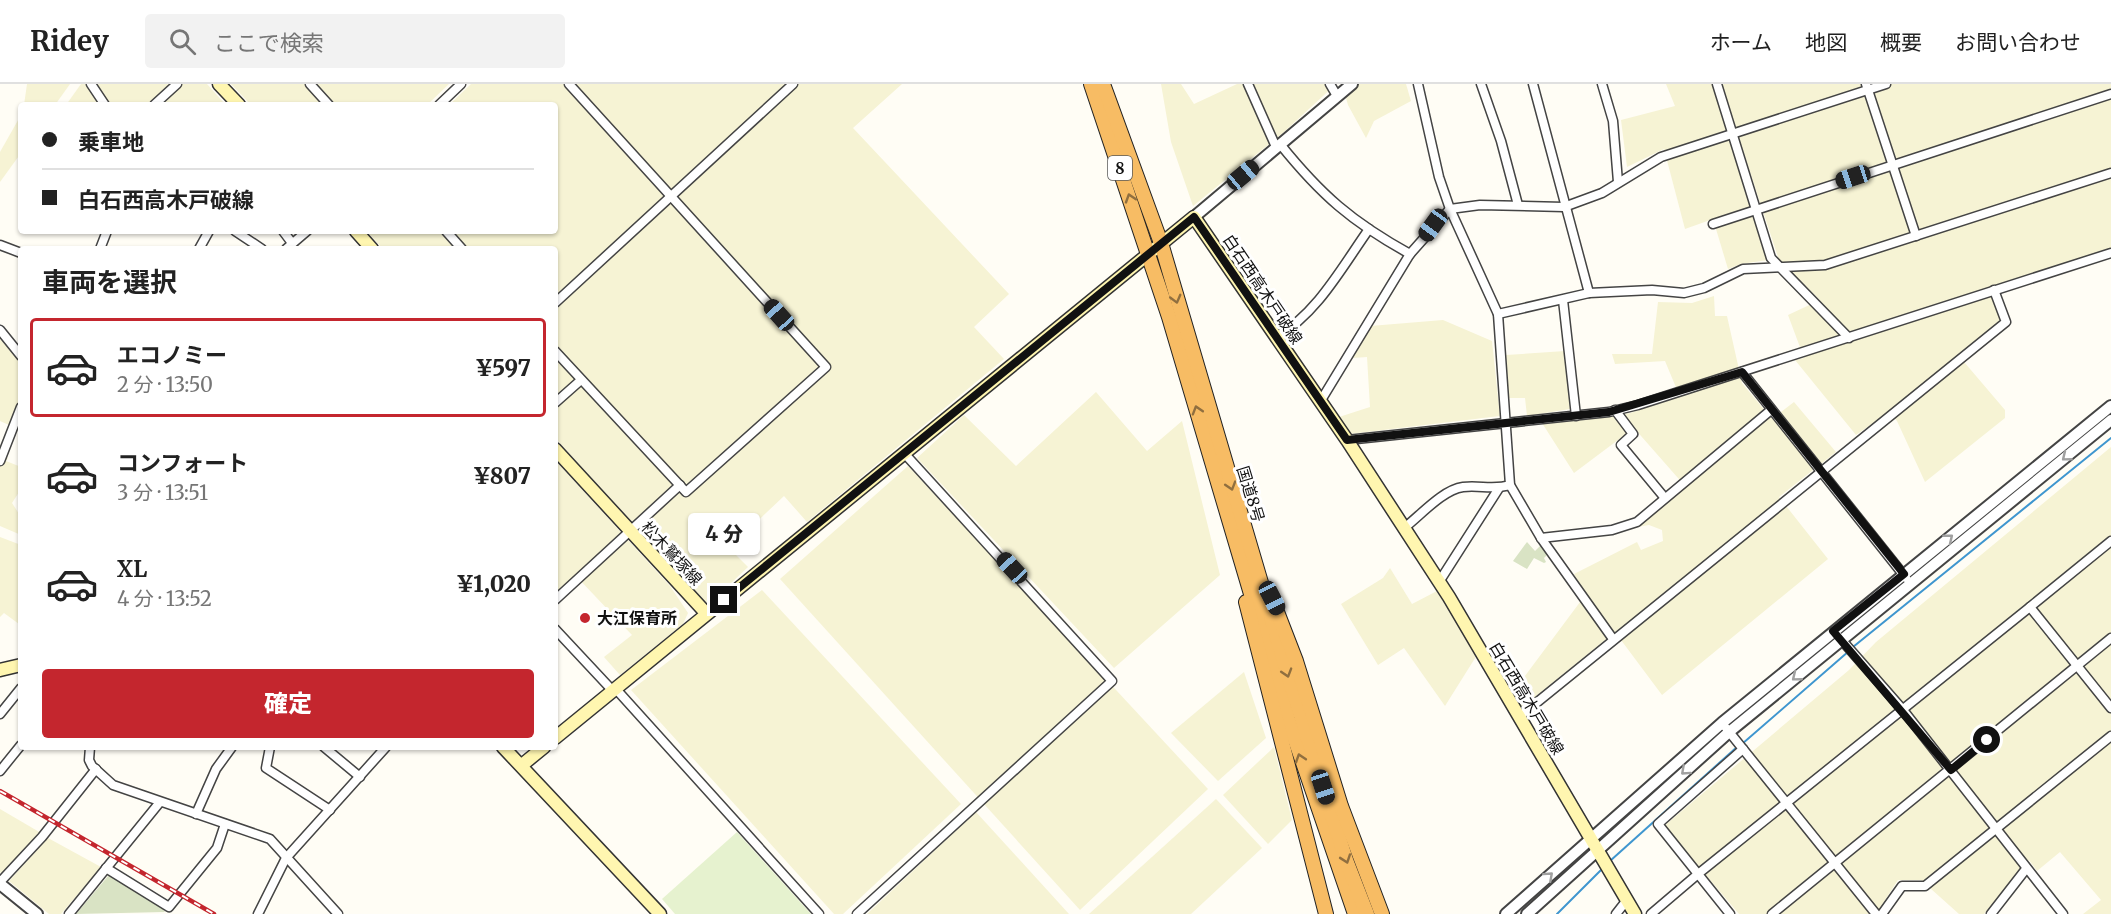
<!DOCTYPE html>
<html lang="ja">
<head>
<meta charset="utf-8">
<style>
	:root { --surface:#fff; --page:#f2f2f2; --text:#222; --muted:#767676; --line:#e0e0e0; --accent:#c4262e }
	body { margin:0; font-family:Merriweather,"Noto Sans JP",serif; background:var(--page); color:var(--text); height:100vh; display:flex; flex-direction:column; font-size:22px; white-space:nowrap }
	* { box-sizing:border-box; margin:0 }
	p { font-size:20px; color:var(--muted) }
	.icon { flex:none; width:33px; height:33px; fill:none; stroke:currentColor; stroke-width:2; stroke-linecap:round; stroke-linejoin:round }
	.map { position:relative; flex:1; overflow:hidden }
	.details { position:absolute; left:18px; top:162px; width:540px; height:504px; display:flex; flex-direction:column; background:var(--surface); border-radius:6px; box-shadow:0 2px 4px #0004 }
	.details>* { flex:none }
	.top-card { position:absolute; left:18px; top:18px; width:540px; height:132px; border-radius:6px; box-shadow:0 2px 4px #0004; display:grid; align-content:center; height:132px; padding:0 24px; background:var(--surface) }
	.end { position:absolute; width:27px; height:27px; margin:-14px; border:8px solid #111; background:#fff; box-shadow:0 0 0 3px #fff }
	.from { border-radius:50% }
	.bubble { position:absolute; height:42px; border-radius:6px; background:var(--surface); box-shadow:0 2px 4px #0004; font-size:20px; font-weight:800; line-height:42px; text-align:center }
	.car { position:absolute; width:18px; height:36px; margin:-18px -9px; border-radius:8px; box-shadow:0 0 4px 2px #0007; background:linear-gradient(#222 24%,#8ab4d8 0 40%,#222 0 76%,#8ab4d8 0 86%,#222 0) }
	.top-card b { display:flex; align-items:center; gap:21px; height:57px; font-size:22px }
	.top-card b+b { border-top:2px solid var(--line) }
	.top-card i { width:15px; height:15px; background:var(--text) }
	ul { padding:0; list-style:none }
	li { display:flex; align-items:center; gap:18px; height:99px; margin:0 12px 9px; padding:0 12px; border:3px solid transparent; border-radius:6px }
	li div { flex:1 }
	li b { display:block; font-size:22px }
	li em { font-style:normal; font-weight:800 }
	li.active { border-color:var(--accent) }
	li>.icon { width:54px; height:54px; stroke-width:1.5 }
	h2 { padding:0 24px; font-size:27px; line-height:72px }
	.button { display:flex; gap:12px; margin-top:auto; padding:12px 24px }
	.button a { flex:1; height:69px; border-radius:6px; background:var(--accent); color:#fff; font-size:24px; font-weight:800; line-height:69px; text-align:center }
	header { display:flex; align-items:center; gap:36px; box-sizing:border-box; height:84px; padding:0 30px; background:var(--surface); border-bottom:2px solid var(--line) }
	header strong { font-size:28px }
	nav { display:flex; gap:33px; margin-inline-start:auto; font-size:21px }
	.search { width:420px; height:54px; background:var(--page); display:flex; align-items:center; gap:15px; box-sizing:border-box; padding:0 21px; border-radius:6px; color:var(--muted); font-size:22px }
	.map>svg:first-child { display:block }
</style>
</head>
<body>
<header>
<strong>Ridey</strong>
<div class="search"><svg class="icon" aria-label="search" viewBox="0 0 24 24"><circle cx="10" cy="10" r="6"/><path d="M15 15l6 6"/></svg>ここで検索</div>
<nav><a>ホーム</a><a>地図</a><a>概要</a><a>お問い合わせ</a></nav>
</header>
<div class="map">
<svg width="2111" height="830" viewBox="0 0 2111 830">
	<rect width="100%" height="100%" fill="#fffdf5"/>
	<!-- farmland -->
	<g fill="#f6f3d4">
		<path d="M27,0H70L55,21H24Z"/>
		<path d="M81,0H207L224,19L222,21H66Z"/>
		<path d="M231,0H449L427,21H251Z"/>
		<path d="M471,0H902L853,44L1009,210L974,243L1004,275L807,438L784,412L729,464L748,483L709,520L697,512L555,354V165H383L366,147H555V21H449Z"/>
		<path d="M1161,0H1181L1194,20L1237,0H1336L1284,48L1193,122L1171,58Z"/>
		<path d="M1342,0H1406L1411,17L1374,37L1366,54L1348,21Z"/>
		<path d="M1666,0H1712L1768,176L1741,180L1728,185L1713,135L1685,145L1664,65L1627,83L1621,36L1675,22Z"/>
		<path d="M1721,0H2111V164L1989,204L2002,237L1959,272L2005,326V334L1925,398L1897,337L1889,328L1856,351L1795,276L1804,274L1788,231L1820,216L1779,176Z"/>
		<path d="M21,31V69L0,98V68Z"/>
		<path d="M1714,212L1715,232H1727L1742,299L1772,335L1794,318L1836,368L1779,413L1828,475L1662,611L1615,548L1520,625L1513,608L1586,510L1574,490L1637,458L1641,466L1663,457L1662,446L1649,441L1637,443L1685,402L1634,344L1574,389L1542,339L1630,329L1680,313L1665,277L1615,280L1612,270H1652L1658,218L1692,219Z"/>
		<path d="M1443,236L1492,257L1500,332L1350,350L1339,333L1370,323L1367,273L1353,274L1370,242Z"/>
		<path d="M0,255L21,279V313L9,341L0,337Z"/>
		<path d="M1565,267L1570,325L1527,332L1525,314H1508L1506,271Z"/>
		<path d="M1096,308L1147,367L1182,337L1220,491L1114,584L917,374L964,331L1016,382Z"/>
		<path d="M2111,363V830H2083L2101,816L2060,768L2037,787L2029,776L1984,830H1959L1921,796H1898L1876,830H1739L1664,742L1849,586L1876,558Z"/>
		<path d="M0,370L8,374L6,377L21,383V405L12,419L21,433V451L0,442Z"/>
		<path d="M555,376L670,502L688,529L683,540L620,591L604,573L632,551L576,492L555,510Z"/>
		<path d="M908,382L1208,705L1080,826L780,495Z"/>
		<path d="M0,453L21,461L19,540L4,529L0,533Z"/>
		<path d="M1390,484L1412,520L1437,507L1477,571L1445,622L1404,564L1378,581L1341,520L1383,494Z"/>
		<path d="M762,506L961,720L843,830H834L631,606Z"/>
		<path d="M1244,588L1266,654L1218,697L1171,649Z"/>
		<path d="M1274,663L1292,736L1268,760L1223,711Z"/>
		<path d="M1216,715L1262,764L1191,830H1089Z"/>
		<path d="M0,725L41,749L3,791L0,788Z"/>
		<path d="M976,728L1069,830H867Z"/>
		<path d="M48,754L101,783L61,830H49L9,797Z"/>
	</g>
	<!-- cemetery -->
	<g fill="#d9e3c4">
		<path d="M1527,458L1535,467L1541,461L1548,470L1544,474L1546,478L1544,479L1534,474L1527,485L1513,477Z"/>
		<path d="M109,791L159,820L165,828L76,830Z"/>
	</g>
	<!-- pitch -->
	<path fill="#e6f2cf" d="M737,748L811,830H675L662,815Z"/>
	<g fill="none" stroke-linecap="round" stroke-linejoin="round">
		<!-- stream -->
		<g stroke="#3f96cf" stroke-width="2">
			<path d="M1853,563L2111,354"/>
			<path d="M1742,660L1849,567"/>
			<path d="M1610,777L1737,663"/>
			<path d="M1557,830L1604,783"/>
		</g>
		<defs>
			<g id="minor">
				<path d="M91,0L105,21"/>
				<path d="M310,0L329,21"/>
				<path d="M1248,0L1276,63"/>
				<path d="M1330,0L1337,12"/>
				<path d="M1418,0L1439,93L1450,125L1498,230L1510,401L1541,454L1613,555"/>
				<path d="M1481,0L1501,57L1518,121"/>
				<path d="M1533,0L1589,209"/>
				<path d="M1602,0L1613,37L1618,98"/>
				<path d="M1717,0L1771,174L1849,254"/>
				<path d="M1866,0L1916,152"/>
				<path d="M154,21L177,0"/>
				<path d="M439,21L461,0"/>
				<path d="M1280,60C1321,111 1352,138 1410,170"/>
				<path d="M1713,140L2111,10"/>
				<path d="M235,147L262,165"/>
				<path d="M283,147L292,159"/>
				<path d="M446,147L462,165"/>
				<path d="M0,161L21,169"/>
				<path d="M100,165L107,147"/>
				<path d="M199,165L209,147"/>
				<path d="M286,165L307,147"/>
				<path d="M1563,216L1576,332"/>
				<path d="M555,219L793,0"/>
				<path d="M1498,230L1589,209L1652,206L1684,209L1704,204L1743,185L1825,181L2111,89"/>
				<path d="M0,246L21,272"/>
				<path d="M1276,253C1317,230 1342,183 1369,145"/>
				<path d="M555,267L686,408L826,283L569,0"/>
				<path d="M1742,288L1906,494"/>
				<path d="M1320,318L1410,170L1450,125L1480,121L1564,123L1602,109L1661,73L1886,0"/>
				<path d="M555,319L581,296"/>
				<path d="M1615,326L1633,350L1621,361L1664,413"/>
				<path d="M1347,356L1609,328L1638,321L2111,169"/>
				<path d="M0,377L21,323"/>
				<path d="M1404,444C1420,432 1442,406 1463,403C1479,401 1495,406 1510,401"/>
				<path d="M1541,454L1612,446L1637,438L1771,326"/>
				<path d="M1439,498L1499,404"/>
				<path d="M555,516L680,401"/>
				<path d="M2030,523L2111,457"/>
				<path d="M555,545L612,606"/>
				<path d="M1839,553L1903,626L2063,830"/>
				<path d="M615,604L819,830"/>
				<path d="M0,630L21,604"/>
				<path d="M1519,633L2006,238L1994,206"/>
				<path d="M1722,639L1876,830"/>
				<path d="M90,663L89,676L92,682L113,701L270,755L338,830"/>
				<path d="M270,663L266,684L330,726"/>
				<path d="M324,663L360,693"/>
				<path d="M0,687L21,661"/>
				<path d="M196,730L216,685L232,663"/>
				<path d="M106,784L169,823L217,764L225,740"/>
				<path d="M0,798L42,753L96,685"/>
				<path d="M69,830L160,718"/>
				<path d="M258,830L286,774L386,663"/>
				<path d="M857,830L1112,597L904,369"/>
				<path d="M1616,830L1627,816"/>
				<path d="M1651,830L1698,790L1658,740L1743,665"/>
				<path d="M1730,830L1698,790L2030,523L2111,624"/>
				<path d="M1772,830L2111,554"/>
				<path d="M1882,830L1902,802H1925L2111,652"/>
				<path d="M1991,830L2026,785"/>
			</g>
			<g id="tertiary">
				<path d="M1194,133L1352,0"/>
				<path d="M0,800L37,830"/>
				<path d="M1506,830L1722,639L2111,322"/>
				<path d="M1527,830L1729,648L2111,336"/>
			</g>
			<g id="secondary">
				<path d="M219,0L239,21"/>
				<path d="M356,147L372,165"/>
				<path d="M555,365L706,529"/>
				<path d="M0,586L21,581"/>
				<path d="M555,654L1194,133L1347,356L1449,513L1635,830"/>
				<path d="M503,663L660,830"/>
				<path d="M522,681L544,663"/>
			</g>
			<g id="trunk">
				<path d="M1091,0L1169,233L1288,635L1355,830"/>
				<path d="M1103,0L1161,159L1287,587L1346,776L1367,830"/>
				<path d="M1272,515L1296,577L1341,722L1382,830"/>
				<path d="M1246,518L1326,830"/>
			</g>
		</defs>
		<!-- minor casing -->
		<use href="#minor" stroke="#444" stroke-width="11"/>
		<!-- tertiary casing -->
		<use href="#tertiary" stroke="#444" stroke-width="14"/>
		<!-- secondary casing -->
		<use href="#secondary" stroke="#333" stroke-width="15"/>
		<!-- trunk casing -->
		<use href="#trunk" stroke="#222" stroke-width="16"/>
		<!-- minor -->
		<use href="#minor" stroke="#fff" stroke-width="8"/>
		<!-- tertiary -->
		<use href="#tertiary" stroke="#fff" stroke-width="10"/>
		<!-- secondary -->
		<use href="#secondary" stroke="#fff6b0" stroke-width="12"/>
		<!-- trunk -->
		<use href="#trunk" stroke="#f7bc64" stroke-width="14"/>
		<defs>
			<path id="rail" d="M0,707L214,830"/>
		</defs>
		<!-- rail casing -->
		<use href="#rail" stroke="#c4262e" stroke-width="4.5"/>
		<!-- rail -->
		<use href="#rail" stroke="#fff" stroke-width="2" stroke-dasharray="7" stroke-linecap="butt"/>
	</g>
	<!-- one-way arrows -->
	<defs><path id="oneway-chevron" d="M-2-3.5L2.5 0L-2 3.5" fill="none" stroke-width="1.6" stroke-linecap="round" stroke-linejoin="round" transform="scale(1.5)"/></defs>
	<g stroke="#906f3f">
		<use href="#oneway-chevron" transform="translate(1130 114) rotate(-108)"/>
		<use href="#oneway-chevron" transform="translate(1176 215) rotate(75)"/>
		<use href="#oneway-chevron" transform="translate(1197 326) rotate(-107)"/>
		<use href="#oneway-chevron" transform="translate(1231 402) rotate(73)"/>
		<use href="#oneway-chevron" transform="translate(1287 589) rotate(73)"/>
		<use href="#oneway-chevron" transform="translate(1300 674) rotate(-108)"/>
		<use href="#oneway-chevron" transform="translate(1346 775) rotate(71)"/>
	</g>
	<g stroke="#a0a0a0">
		<use href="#oneway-chevron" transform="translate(2066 373) rotate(141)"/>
		<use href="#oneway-chevron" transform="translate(1949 454) rotate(-39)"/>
		<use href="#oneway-chevron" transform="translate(1796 593) rotate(141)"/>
		<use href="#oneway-chevron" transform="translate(1685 687) rotate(138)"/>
		<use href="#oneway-chevron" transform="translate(1549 792) rotate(-42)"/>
	</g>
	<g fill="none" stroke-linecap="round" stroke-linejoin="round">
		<!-- route -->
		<path stroke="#111" stroke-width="8" d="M724,516L1194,133L1347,356L1609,328L1742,288L1904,490L1833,547L1951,686L1987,656"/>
	</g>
	<!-- markers -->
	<circle fill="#c4262e" stroke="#fff" stroke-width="2" cx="585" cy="534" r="6"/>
	<g text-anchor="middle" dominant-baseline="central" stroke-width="6" stroke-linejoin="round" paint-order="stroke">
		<!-- shield labels -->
		<rect fill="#fff" stroke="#585858" stroke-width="1.5" x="1108" y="72" width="24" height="24" rx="4.5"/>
		<g font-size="15" font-weight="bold" fill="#111">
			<text x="1120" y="84">8</text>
		</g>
		<!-- street labels -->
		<g font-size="16" fill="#111" stroke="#fff">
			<text transform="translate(1263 205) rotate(56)">白石西高木戸破線</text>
			<text transform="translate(1251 410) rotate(73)">国道8号</text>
			<text transform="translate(672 469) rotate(47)">松木鷲塚線</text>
			<text transform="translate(1527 614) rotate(59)">白石西高木戸破線</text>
		</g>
		<!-- poi labels -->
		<g font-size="16" font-weight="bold" fill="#111" stroke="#fff" text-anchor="start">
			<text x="597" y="534">大江保育所</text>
		</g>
	</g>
</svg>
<i class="end from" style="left:1987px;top:656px"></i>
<i class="end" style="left:724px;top:516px"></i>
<div class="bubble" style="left:688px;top:429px;width:72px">4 分</div>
<i class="car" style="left:1243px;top:91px;rotate:50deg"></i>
<i class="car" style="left:1853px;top:93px;rotate:252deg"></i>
<i class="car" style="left:1433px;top:141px;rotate:216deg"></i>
<i class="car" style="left:779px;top:231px;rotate:318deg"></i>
<i class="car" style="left:1012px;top:484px;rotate:317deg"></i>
<i class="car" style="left:1272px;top:514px;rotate:153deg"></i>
<i class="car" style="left:1323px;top:703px;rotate:162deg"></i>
<div class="top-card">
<b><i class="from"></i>乗車地</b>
<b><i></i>白石西高木戸破線</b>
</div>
<section class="details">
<h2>車両を選択</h2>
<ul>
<li class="active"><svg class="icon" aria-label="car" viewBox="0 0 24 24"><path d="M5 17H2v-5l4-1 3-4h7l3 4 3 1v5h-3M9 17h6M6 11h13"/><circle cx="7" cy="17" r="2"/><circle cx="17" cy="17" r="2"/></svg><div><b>エコノミー</b><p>2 分 · 13:50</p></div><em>¥597</em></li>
<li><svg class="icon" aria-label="car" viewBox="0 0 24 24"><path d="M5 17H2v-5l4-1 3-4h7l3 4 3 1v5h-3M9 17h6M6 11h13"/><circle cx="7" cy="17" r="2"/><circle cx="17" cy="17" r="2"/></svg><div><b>コンフォート</b><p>3 分 · 13:51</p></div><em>¥807</em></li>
<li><svg class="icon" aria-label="car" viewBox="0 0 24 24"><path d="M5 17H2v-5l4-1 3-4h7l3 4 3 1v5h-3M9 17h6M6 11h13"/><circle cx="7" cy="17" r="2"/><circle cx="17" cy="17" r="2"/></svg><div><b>XL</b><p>4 分 · 13:52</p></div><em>¥1,020</em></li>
</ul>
<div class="button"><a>確定</a></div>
</section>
</div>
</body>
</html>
